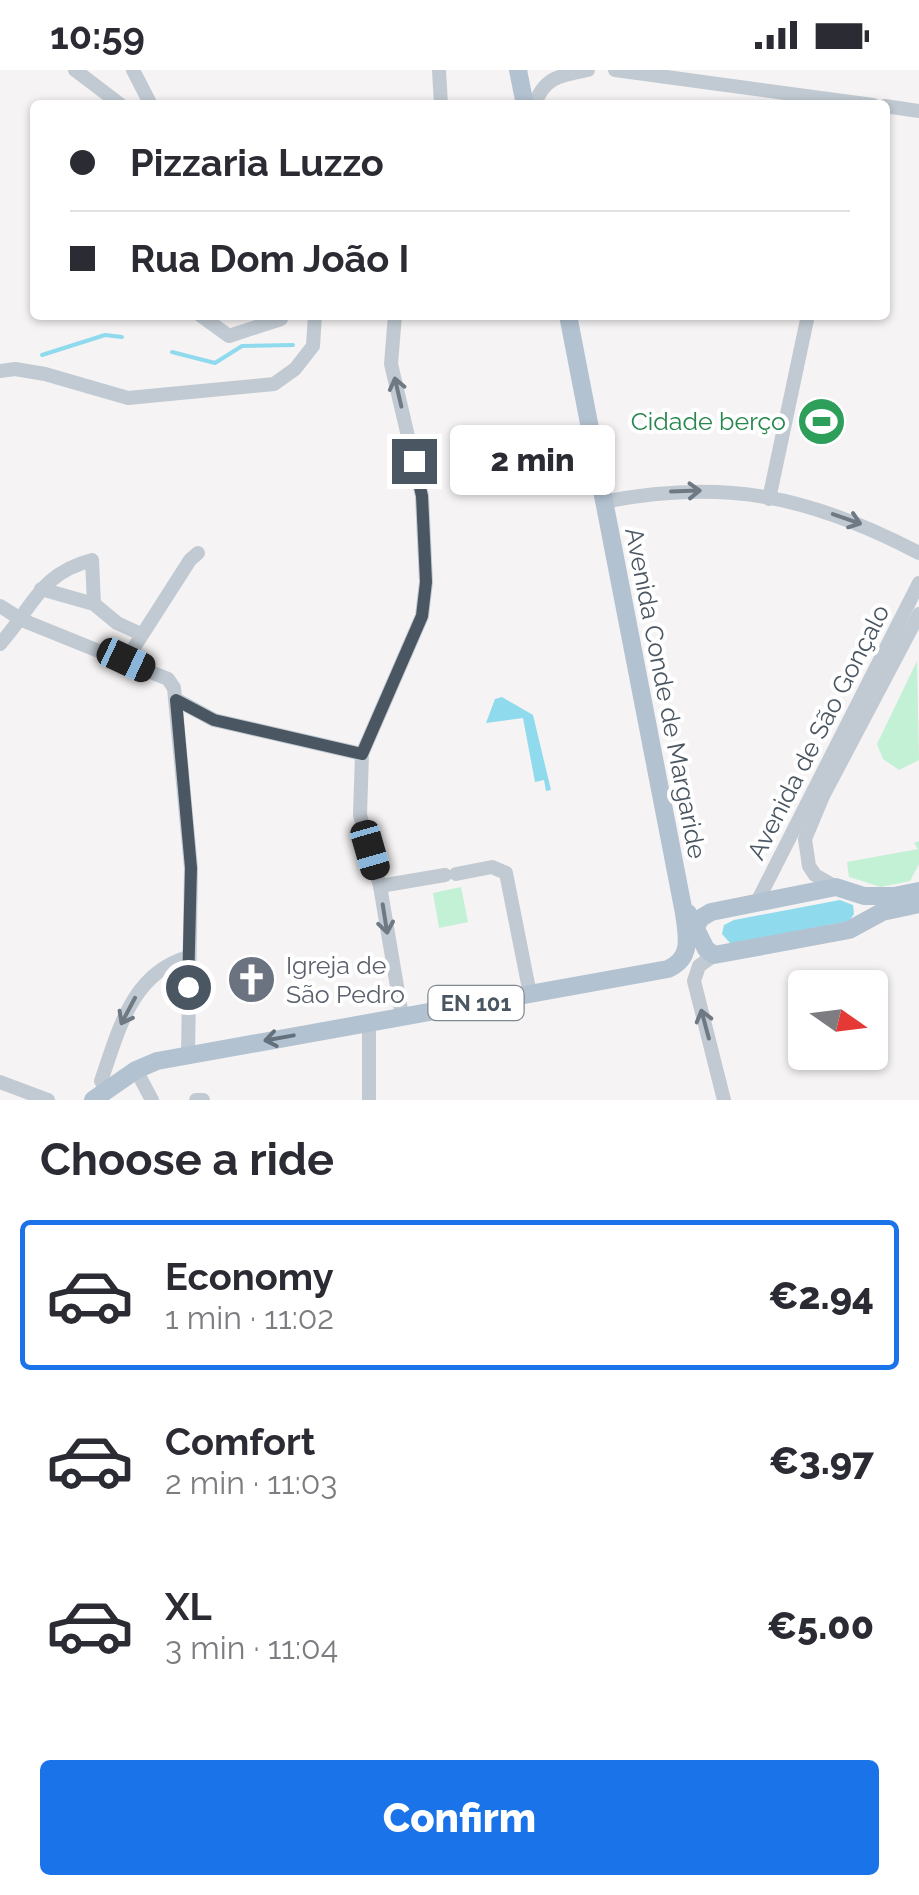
<!DOCTYPE html>
<html lang="en">
<head>
<meta charset="utf-8">
<style>
	:root { --surface:#fff; --page:#f2f2f3; --text:#2b2b33; --muted:#7c7c81; --line:#e1e1e2; --accent:#1a73e8 }
	body { margin:0; font-family:Raleway,sans-serif; background:var(--page); color:var(--text); height:100vh; display:flex; flex-direction:column; font-size:38px; white-space:nowrap }
	* { box-sizing:border-box; margin:0 }
	p { font-size:32px; color:var(--muted) }
	.icon { flex:none; width:55px; height:55px; fill:none; stroke:currentColor; stroke-width:2; stroke-linecap:round; stroke-linejoin:round }
	.map { position:relative; height:1030px; overflow:hidden }
	.details { display:flex; flex-direction:column; background:var(--surface); flex:1 }
	.details>* { flex:none }
	.top-card { position:absolute; left:30px; top:30px; width:860px; height:220px; border-radius:10px; box-shadow:0 2px 8px #0004; display:grid; align-content:center; height:220px; padding:0 40px; background:var(--surface) }
	.needle { width:65px; rotate:104deg }
	.tools { position:absolute; left:788px; top:900px; display:grid; gap:20px }
	.tools a { display:grid; place-items:center; width:100px; height:100px; border-radius:10px; background:var(--surface); box-shadow:0 2px 8px #0004; font-size:50px }
	.end { position:absolute; width:45px; height:45px; margin:-22px; border:12px solid #4a5661; background:#fff; box-shadow:0 0 0 5px #fff }
	.from { border-radius:50% }
	.bubble { position:absolute; height:70px; border-radius:10px; background:var(--surface); box-shadow:0 2px 8px #0004; font-size:32px; font-weight:800; line-height:70px; text-align:center }
	.car { position:absolute; width:30px; height:60px; margin:-30px -15px; border-radius:12px; box-shadow:0 0 8px 2px #0007; background:linear-gradient(#222 24%,#8ab4d8 0 40%,#222 0 76%,#8ab4d8 0 86%,#222 0) }
	.top-card b { display:flex; align-items:center; gap:35px; height:95px; font-size:38px }
	.top-card b+b { border-top:2px solid var(--line) }
	.top-card i { width:25px; height:25px; background:var(--text) }
	ul { padding:0; list-style:none }
	li { display:flex; align-items:center; gap:30px; height:150px; margin:0 20px 15px; padding:0 20px; border:5px solid transparent; border-radius:10px }
	li div { flex:1 }
	li b { display:block; font-size:38px }
	li em { font-style:normal; font-weight:800 }
	li.selected { border-color:var(--accent) }
	li>.icon { width:90px; height:90px; stroke-width:1.5 }
	h2 { padding:0 40px; font-size:45px; line-height:120px }
	.action { display:flex; gap:20px; margin-top:auto; padding:20px 40px }
	.action a { flex:1; height:115px; border-radius:10px; background:var(--accent); color:#fff; font-size:40px; font-weight:800; line-height:115px; text-align:center }
	.status { display:flex; justify-content:space-between; align-items:center; height:70px; padding:0 50px; background:var(--surface); direction:ltr }
	.status svg { height:28px; fill:currentColor }
	.map>svg:first-child { display:block }
</style>
</head>
<body>
<div class="status"><b>10:59</b><svg viewBox="0 0 49 12"><path d="M0 12V9h3v3zM5 12V6h3v6zM10 12V3h3v9zM15 12V0h3v12zM26 1h20v11H26zM47 4h2v5h-2z"/></svg></div>
<div class="map">
<svg width="919" height="1030" viewBox="0 0 919 1030">
	<rect width="100%" height="100%" fill="#f5f3f3"/>
	<!-- green -->
	<g fill="#c3f1d5">
		<path d="M917,591L919,690L899,700L883,689L877,674Z"/>
		<path d="M919,771V794L910,811L881,817L849,807L847,792L918,779L914,773Z"/>
		<path d="M461,817L468,852L439,858L433,823Z"/>
	</g>
	<!-- water -->
	<g fill="#90daee">
		<path d="M502,627L533,645L551,720L546,721L544,710L535,712L523,648L486,653L495,629Z"/>
		<path d="M840,830L853,835L854,844L849,851L731,874L722,864L724,855L734,850Z"/>
	</g>
	<g fill="none" stroke-linecap="round" stroke-linejoin="round">
		<!-- stream -->
		<g stroke="#90daee" stroke-width="4">
			<path d="M172,282L215,293L242,276L293,275"/>
			<path d="M42,285L105,265L122,267"/>
		</g>
		<!-- minor -->
		<g stroke="#c1cad2" stroke-width="14">
			<path d="M75,0L121,35"/>
			<path d="M133,0L151,35"/>
			<path d="M439,0L441,35"/>
			<path d="M615,0L873,35"/>
			<path d="M535,35C543,7 562,5 588,0"/>
			<path d="M885,36L919,41"/>
			<path d="M200,245L229,266L281,249L279,245"/>
			<path d="M395,245L391,294L422,426L426,512L422,546L362,684L360,745L380,816L402,946"/>
			<path d="M0,301L15,299L45,304L128,328L274,314L295,299L313,276L315,245"/>
			<path d="M769,429L808,245"/>
			<path d="M603,432C725,408 810,426 919,483"/>
			<path d="M41,519L94,534L117,553L141,564"/>
			<path d="M0,536L22,550L168,609L174,618L191,798L188,985"/>
			<path d="M0,574C34,536 39,504 92,490L94,534"/>
			<path d="M126,590L190,490L198,483"/>
			<path d="M177,630L214,650L362,684"/>
			<path d="M456,804L492,797L506,803L530,924"/>
			<path d="M380,816L445,805"/>
			<path d="M836,817L815,805L809,796L805,769L823,726L919,544"/>
			<path d="M757,832L919,513"/>
			<path d="M714,885L699,896L694,911L724,1030"/>
			<path d="M136,1000L152,1030"/>
			<path d="M0,1012L48,1030"/>
			<path d="M106,1019L101,1011C119,960 131,904 188,887"/>
			<path d="M196,1030H203"/>
			<path d="M369,1030V952"/>
		</g>
		<!-- major -->
		<g stroke="#b3c2d1" stroke-width="18">
			<path d="M518,0L525,35"/>
			<path d="M688,843L706,879L714,885L849,860L882,842L919,834"/>
			<path d="M693,861L701,848L711,842L836,817L864,826H894L919,821"/>
			<path d="M93,1030L136,1000L157,991L668,899C693,888 687,866 684,843L568,245"/>
		</g>
	</g>
	<!-- one-way arrows -->
	<defs><path id="oneway-shaft" d="M-6 0H5M1.5-3L5.5 0L1.5 3" fill="none" stroke-width="1.6" stroke-linecap="round" stroke-linejoin="round" transform="scale(2.5)"/></defs>
	<g stroke="#6e7983">
		<use href="#oneway-shaft" transform="translate(398 322) rotate(-103)"/>
		<use href="#oneway-shaft" transform="translate(686 421) rotate(-2)"/>
		<use href="#oneway-shaft" transform="translate(847 449) rotate(19)"/>
		<use href="#oneway-shaft" transform="translate(385 849) rotate(81)"/>
		<use href="#oneway-shaft" transform="translate(128 941) rotate(118)"/>
		<use href="#oneway-shaft" transform="translate(705 954) rotate(-105)"/>
	</g>
	<use stroke="#64717d" href="#oneway-shaft" transform="translate(279 968) rotate(170)"/>
	<g fill="none" stroke-linecap="round" stroke-linejoin="round">
		<!-- route -->
		<path stroke="#4a5661" stroke-width="12" d="M188,917L191,798L176,630L214,650L362,684L422,546L426,512L422,426L414,391"/>
	</g>
	<!-- icons -->
	<defs>
		<symbol id="stadium-disc" viewBox="-11 -11 22 22"><circle r="9.5" fill="#2e9e5b" stroke="#fff"/><path d="M0-5a6.5 5 0 1 0 0 10a6.5 5 0 1 0 0-10ZM-3.5-1.8h7v3.6h-7Z" fill="#fff"/></symbol>
		<symbol id="church-disc" viewBox="-11 -11 22 22"><circle r="9.5" fill="#6b7280" stroke="#fff"/><path d="M-1.2-6h2.4v3.5h3.3v2.4h-3.3V6h-2.4V-.1h-3.3v-2.4h3.3Z" fill="#fff"/></symbol>
	</defs>
	<g fill-rule="evenodd">
		<use href="#stadium-disc" x="794" y="324" width="55" height="55"/>
		<use href="#church-disc" x="224" y="882" width="55" height="55"/>
	</g>
	<g text-anchor="middle" dominant-baseline="central" stroke-width="8" stroke-linejoin="round" paint-order="stroke">
		<!-- shield labels -->
		<rect fill="#fff" stroke="#808990" stroke-width="2.5" x="428.5" y="916" width="95" height="34" rx="8"/>
		<g font-size="22" font-weight="bold" fill="#4a5661">
			<text x="476" y="933">EN 101</text>
		</g>
		<!-- leisure labels -->
		<g font-size="25" fill="#27864d" stroke="#fff" text-anchor="end">
			<text x="786" y="351">Cidade berço</text>
		</g>
		<!-- street labels -->
		<g font-size="25" fill="#4a5661" stroke="#fff">
			<text transform="translate(666 623) rotate(79)">Avenida Conde de Margaride</text>
			<text transform="translate(818 662) rotate(-63)">Avenida de São Gonçalo</text>
		</g>
		<!-- worship labels -->
		<g font-size="25" fill="#5b616d" stroke="#fff" text-anchor="start">
			<text x="286" y="895">Igreja de<tspan x="286" dy="29">São Pedro</tspan></text>
		</g>
	</g>
</svg>
<div class="tools">
<a><svg class="needle" viewBox="-14 -14 28 28"><path d="M0-13l5 13h-10z" fill="#e53935"/><path d="M0 13l5-13h-10z" fill="#7c7c81"/></svg></a>
</div>
<i class="end from" style="left:188px;top:917px"></i>
<i class="end" style="left:414px;top:391px"></i>
<div class="bubble" style="left:450px;top:355px;width:165px">2 min</div>
<i class="car" style="left:126px;top:590px;rotate:115deg"></i>
<i class="car" style="left:370px;top:780px;rotate:164deg"></i>
<div class="top-card">
<b><i class="from"></i>Pizzaria Luzzo</b>
<b><i></i>Rua Dom João I</b>
</div>
</div>
<section class="details">
<h2>Choose a ride</h2>
<ul>
<li class="selected"><svg class="icon" aria-label="car" viewBox="0 0 24 24"><path d="M5 17H2v-5l4-1 3-4h7l3 4 3 1v5h-3M9 17h6M6 11h13"/><circle cx="7" cy="17" r="2"/><circle cx="17" cy="17" r="2"/></svg><div><b>Economy</b><p>1 min · 11:02</p></div><em>€2.94</em></li>
<li><svg class="icon" aria-label="car" viewBox="0 0 24 24"><path d="M5 17H2v-5l4-1 3-4h7l3 4 3 1v5h-3M9 17h6M6 11h13"/><circle cx="7" cy="17" r="2"/><circle cx="17" cy="17" r="2"/></svg><div><b>Comfort</b><p>2 min · 11:03</p></div><em>€3.97</em></li>
<li><svg class="icon" aria-label="car" viewBox="0 0 24 24"><path d="M5 17H2v-5l4-1 3-4h7l3 4 3 1v5h-3M9 17h6M6 11h13"/><circle cx="7" cy="17" r="2"/><circle cx="17" cy="17" r="2"/></svg><div><b>XL</b><p>3 min · 11:04</p></div><em>€5.00</em></li>
</ul>
<div class="action"><a>Confirm</a></div>
</section>
</body>
</html>
